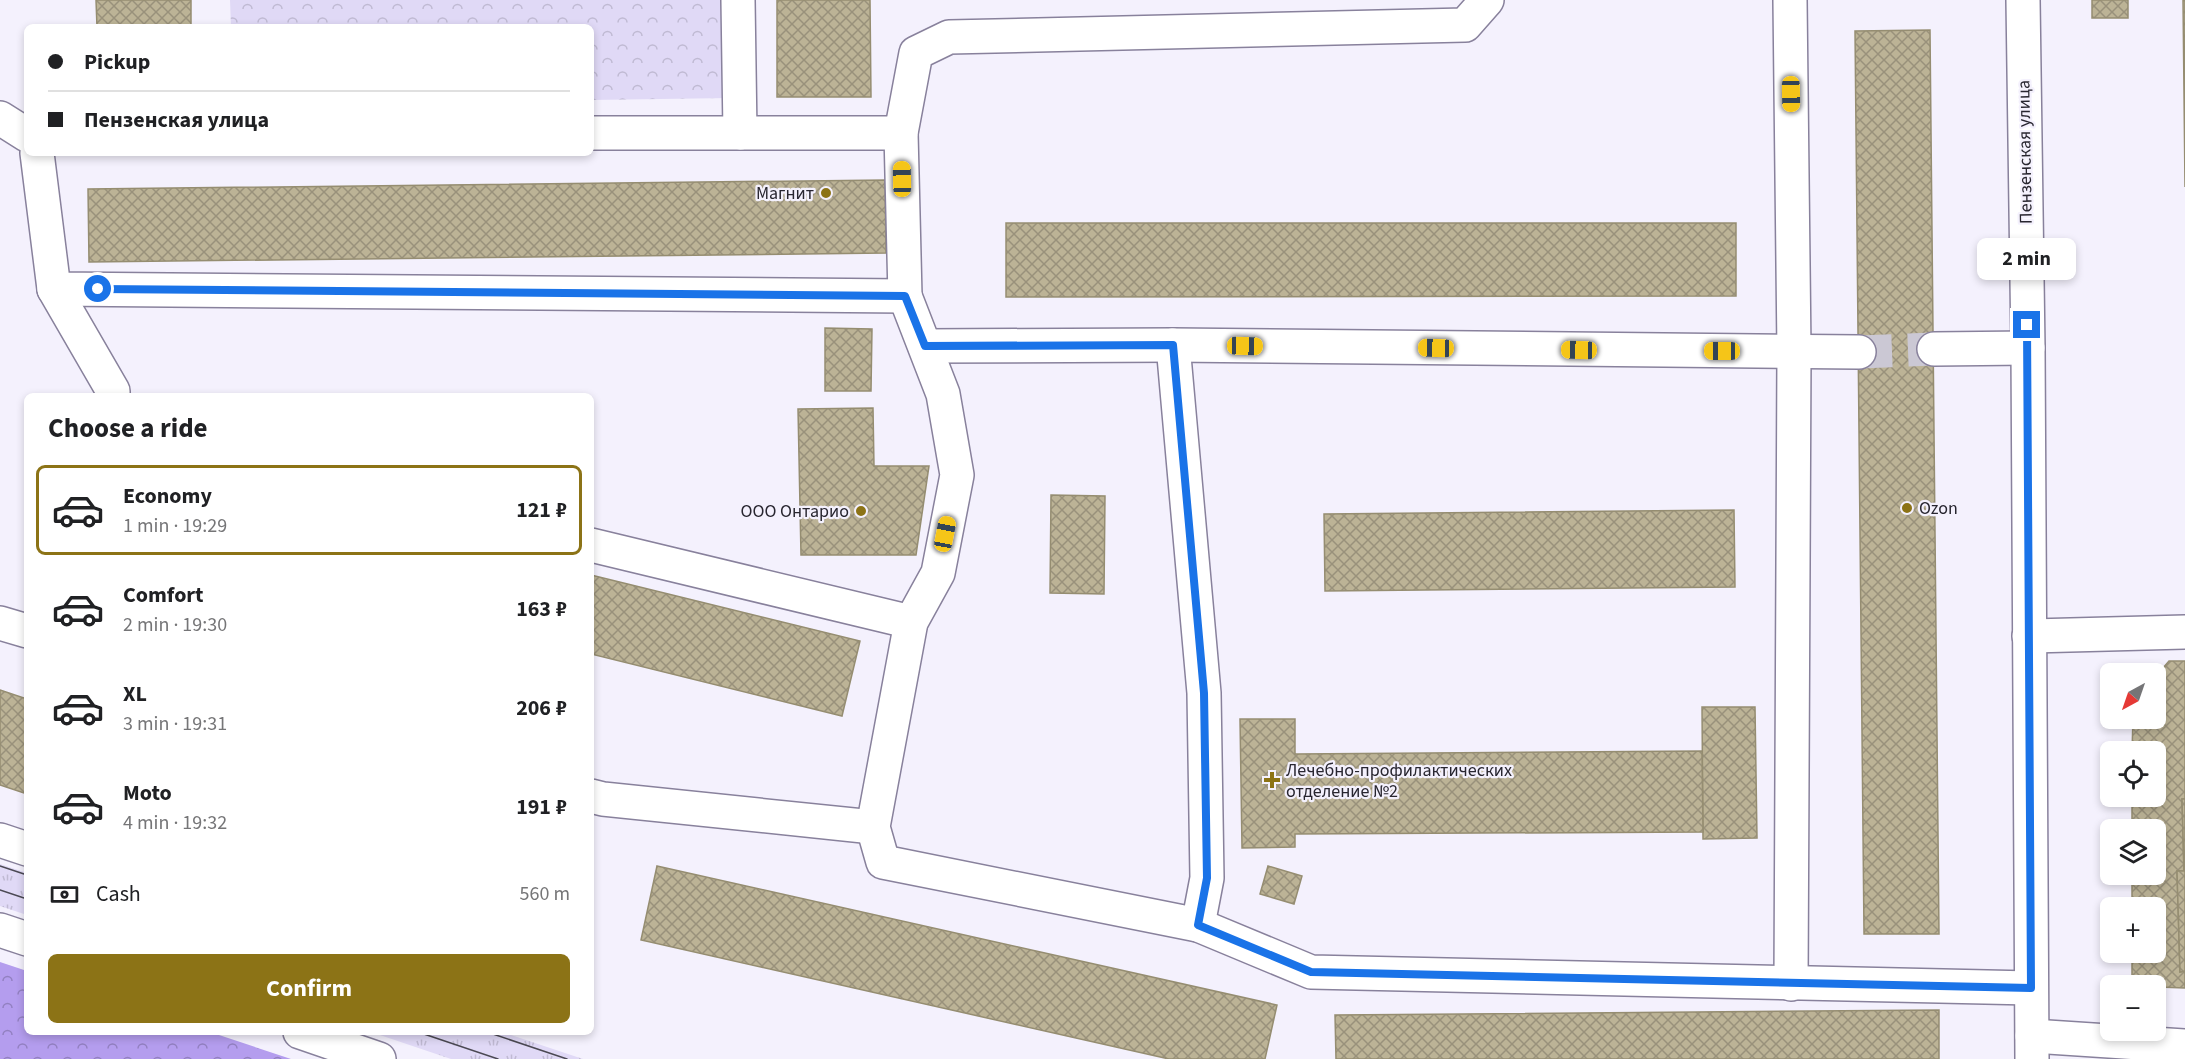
<!DOCTYPE html>
<html lang="en">
<head>
<meta charset="utf-8">
<style>
	:root { --surface:#fff; --page:#f6f6f6; --text:#202124; --muted:#757577; --line:#e0e0e0; --accent:#8c7316 }
	body { margin:0; font-family:"Source Sans 3",sans-serif; background:var(--page); color:var(--text); height:100vh; display:flex; flex-direction:column; font-size:22px; white-space:nowrap }
	* { box-sizing:border-box; margin:0 }
	p { font-size:20px; color:var(--muted) }
	.icon { flex:none; width:33px; height:33px; fill:none; stroke:currentColor; stroke-width:2; stroke-linecap:round; stroke-linejoin:round }
	.map { position:relative; flex:1; overflow:hidden }
	.side { position:absolute; left:24px; top:393px; width:570px; height:642px; display:flex; flex-direction:column; background:var(--surface); border-radius:9px; box-shadow:0 3px 9px #0003 }
	.side>* { flex:none }
	.banner { position:absolute; left:24px; top:24px; width:570px; height:132px; border-radius:9px; box-shadow:0 3px 9px #0003; display:grid; align-content:center; height:132px; padding:0 24px; background:var(--surface) }
	.needle { width:39px; rotate:220deg }
	.controls { position:absolute; left:2100px; top:663px; display:grid; gap:12px }
	.controls a { display:grid; place-items:center; width:66px; height:66px; border-radius:9px; background:var(--surface); box-shadow:0 3px 9px #0003; font-size:30px }
	.end { position:absolute; width:27px; height:27px; margin:-14px; border:8px solid #1a73e8; background:#fff; box-shadow:0 0 0 3px #fff }
	.from { border-radius:50% }
	.bubble { position:absolute; height:42px; border-radius:9px; background:var(--surface); box-shadow:0 3px 9px #0003; font-size:20px; font-weight:700; line-height:42px; text-align:center }
	.car { position:absolute; width:18px; height:36px; margin:-18px -9px; border-radius:8px; box-shadow:0 0 4px 2px #0007; background:linear-gradient(#f5c518 24%,#345 0 40%,#f5c518 0 76%,#345 0 86%,#f5c518 0) }
	.banner b { display:flex; align-items:center; gap:21px; height:57px; font-size:22px }
	.banner b+b { border-top:2px solid var(--line) }
	.banner i { width:15px; height:15px; background:var(--text) }
	ul { padding:0; list-style:none }
	li { display:flex; align-items:center; gap:18px; height:90px; margin:0 12px 9px; padding:0 12px; border:3px solid transparent; border-radius:9px }
	li div { flex:1 }
	li b { display:block; font-size:22px }
	li em { font-style:normal; font-weight:700 }
	li.selected { border-color:var(--accent) }
	li>.icon { width:54px; height:54px; stroke-width:1.5 }
	h2 { padding:0 24px; font-size:27px; line-height:72px }
	.pay { display:flex; align-items:center; gap:15px; height:66px; padding:0 24px; font-size:22px }
	.pay p { margin-inline-start:auto }
	.action { display:flex; gap:12px; margin-top:auto; padding:12px 24px }
	.action a { flex:1; height:69px; border-radius:9px; background:var(--accent); color:#fff; font-size:24px; font-weight:700; line-height:69px; text-align:center }
	.map>svg:first-child { display:block }
</style>
</head>
<body>
<div class="map">
<svg width="2185" height="1059" viewBox="0 0 2185 1059">
	<defs>
		<pattern id="grass-tufts" width="24" height="20" patternUnits="userSpaceOnUse" patternTransform="scale(1.5)"><rect width="24" height="20" fill="#e0d9f6"/><path d="M3 7l-1-3M5 7V3M7 7l1-3M15 17l-1-3M17 17v-4M19 17l1-3" fill="none" stroke="#c0bad3"/></pattern>
		<pattern id="forest-crowns" width="20" height="18" patternUnits="userSpaceOnUse" patternTransform="scale(1.5)"><rect width="20" height="18" fill="#b49dee"/><path d="M2 6a3 3 0 1 1 6 0M12 15a3 3 0 1 1 6 0" fill="none" stroke="#9280c1"/></pattern>
		<pattern id="park-crowns" width="20" height="18" patternUnits="userSpaceOnUse" patternTransform="scale(1.5)"><rect width="20" height="18" fill="#e0d9f6"/><path d="M2 6a3 3 0 1 1 6 0M12 15a3 3 0 1 1 6 0" fill="none" stroke="#c0bad3"/></pattern>
		<pattern id="building-cross-hatch" width="8" height="8" patternUnits="userSpaceOnUse" patternTransform="scale(1.5)"><rect width="8" height="8" fill="#bcb396"/><path d="M0 0l8 8M0 8l8-8" fill="none" stroke="#99917b"/></pattern>
	</defs>
	<rect width="100%" height="100%" fill="#f4f1fd"/>
	<!-- grass -->
	<g fill="url(#grass-tufts)">
		<path d="M0,864L27,873V915L0,906Z"/>
		<path d="M371,1032H502L583,1059H451Z"/>
	</g>
	<!-- forest -->
	<path fill="url(#forest-crowns)" d="M0,962L27,971V1032H210L291,1059H0Z"/>
	<!-- park -->
	<path fill="url(#park-crowns)" d="M230,0H728L730,98L591,100V27H231Z"/>
	<!-- building -->
	<g fill="url(#building-cross-hatch)" stroke="#958d71" stroke-width="1.5">
		<path d="M96,0H191V27H97Z"/>
		<path d="M777,0H870L871,97H777Z"/>
		<rect x="2092" y="0" width="36" height="18"/>
		<path d="M2183,0H2185V187Z"/>
		<path d="M1930,30L1939,934H1864L1855,31Z"/>
		<path d="M885,180L886,253L89,262L88,189Z"/>
		<path d="M1006,223H1736V296L1006,297Z"/>
		<path d="M825,328L872,329L871,391H825Z"/>
		<path d="M873,408L874,466H929L916,555H801L798,409Z"/>
		<path d="M1051,495L1105,496L1104,594L1050,593Z"/>
		<path d="M1734,510L1735,587L1325,591L1324,514Z"/>
		<path d="M591,575L860,641L842,716L591,654Z"/>
		<path d="M2169,661H2185V799H2182L2184,871H2177L2180,972L2185,971V988L2132,986V952H2156V908H2132V874H2156V830H2132V796H2156V752H2132L2133,718H2156V676Z"/>
		<path d="M0,690L27,699V794L0,785Z"/>
		<path d="M1702,707H1755L1757,838L1703,839Z"/>
		<path d="M1240,719H1295V754L1702,751L1703,832L1295,834V847L1242,848Z"/>
		<path d="M2182,799H2185V971L2180,972L2177,871H2184Z"/>
		<path d="M657,866L1277,1005L1265,1059H1169L641,940Z"/>
		<path d="M1268,866L1302,876L1294,904L1260,894Z"/>
		<path d="M1939,1010V1059H1336L1335,1015Z"/>
	</g>
	<g fill="none" stroke-linecap="round" stroke-linejoin="round">
		<!-- minor-tunnel -->
		<path stroke="#cbc8d4" stroke-width="33" stroke-dasharray="33 16" stroke-linecap="butt" d="M1859,352L1934,349"/>
		<defs>
			<g id="minor">
				<path d="M738,0L740,133"/>
				<path d="M1790,0L1794,352L1791,984"/>
				<path d="M2023,0L2028,348L2032,1059"/>
				<path d="M0,118L27,135"/>
				<path d="M591,133H901"/>
				<path d="M37,153L54,289L905,296L901,133L916,53L949,37L1465,25L1487,0"/>
				<path d="M54,289L113,391V396"/>
				<path d="M905,296L943,394L957,475L938,573L911,622L873,827L883,862L1198,925L1311,972L2031,988"/>
				<path d="M1173,345L1204,693L1207,878L1198,925"/>
				<path d="M925,346L1173,345L1859,352"/>
				<path d="M1934,349L2028,348"/>
				<path d="M591,545L911,622"/>
				<path d="M0,623L27,631"/>
				<path d="M2029,636L2185,632"/>
				<path d="M591,796L603,799L873,827"/>
				<path d="M0,840L27,849"/>
				<path d="M0,930L27,939"/>
				<path d="M300,1032L379,1059"/>
				<path d="M2032,1036L2185,1046"/>
			</g>
		</defs>
		<!-- minor casing -->
		<use href="#minor" stroke="#88819c" stroke-width="36"/>
		<!-- minor -->
		<use href="#minor" stroke="#fff" stroke-width="33"/>
		<!-- tram -->
		<g stroke="#4b4953" stroke-width="1.5">
			<path d="M0,866L27,875"/>
			<path d="M0,890L27,899"/>
			<path d="M418,1032L498,1059"/>
			<path d="M487,1032L567,1059"/>
		</g>
	</g>
	<g fill="none" stroke-linecap="round" stroke-linejoin="round">
		<!-- route -->
		<path stroke="#1a73e8" stroke-width="8" d="M98,289L905,296L925,346L1173,345L1204,693L1207,878L1198,925L1311,972L2031,988L2027,325"/>
	</g>
	<!-- markers -->
	<g fill="#8c7316" stroke="#f4f1fd" stroke-width="2">
		<circle cx="826" cy="193" r="6"/>
		<circle cx="1907" cy="508" r="6"/>
		<circle cx="861" cy="511" r="6"/>
		<path d="M1269 771h6v6h6v6h-6v6h-6v-6h-6v-6h6z"/>
	</g>
	<g text-anchor="middle" dominant-baseline="central" stroke-width="4.5" stroke-linejoin="round" paint-order="stroke">
		<!-- street labels -->
		<g font-size="18" fill="#282630" stroke="#f4f1fd">
			<text transform="translate(2025 152) rotate(-91)">Пензенская улица</text>
		</g>
		<!-- poi labels -->
		<g font-size="18" fill="#282630" stroke="#f4f1fd" text-anchor="end">
			<text x="814" y="193">Магнит</text>
			<text x="1919" y="508" text-anchor="start">Ozon</text>
			<text x="849" y="511">ООО Онтарио</text>
			<text x="1286" y="770" text-anchor="start">Лечебно-профилактических<tspan x="1286" dy="21">отделение №2</tspan></text>
		</g>
	</g>
</svg>
<div class="controls">
<a><svg class="needle" viewBox="-14 -14 28 28"><path d="M0-13l5 13h-10z" fill="#e53935"/><path d="M0 13l5-13h-10z" fill="#757577"/></svg></a>
<a><svg class="icon" aria-label="locate" viewBox="0 0 24 24"><circle cx="12" cy="12" r="6"/><path d="M12 2v4M12 18v4M2 12h4M18 12h4"/></svg></a>
<a><svg class="icon" aria-label="layers" viewBox="0 0 24 24"><path d="M12 4l9 5-9 5-9-5zM3 14l9 5 9-5"/></svg></a>
<a>+</a>
<a>−</a>
</div>
<i class="end from" style="left:98px;top:289px"></i>
<i class="end" style="left:2027px;top:325px"></i>
<div class="bubble" style="left:1977px;top:238px;width:99px">2 min</div>
<i class="car" style="left:1791px;top:94px;rotate:179deg"></i>
<i class="car" style="left:902px;top:179px;rotate:359deg"></i>
<i class="car" style="left:1245px;top:346px;rotate:91deg"></i>
<i class="car" style="left:1436px;top:348px;rotate:271deg"></i>
<i class="car" style="left:1579px;top:350px;rotate:271deg"></i>
<i class="car" style="left:1722px;top:351px;rotate:270deg"></i>
<i class="car" style="left:945px;top:534px;rotate:11deg"></i>
<div class="banner">
<b><i class="from"></i>Pickup</b>
<b><i></i>Пензенская улица</b>
</div>
<section class="side">
<h2>Choose a ride</h2>
<ul>
<li class="selected"><svg class="icon" aria-label="car" viewBox="0 0 24 24"><path d="M5 17H2v-5l4-1 3-4h7l3 4 3 1v5h-3M9 17h6M6 11h13"/><circle cx="7" cy="17" r="2"/><circle cx="17" cy="17" r="2"/></svg><div><b>Economy</b><p>1 min · 19:29</p></div><em>121 ₽</em></li>
<li><svg class="icon" aria-label="car" viewBox="0 0 24 24"><path d="M5 17H2v-5l4-1 3-4h7l3 4 3 1v5h-3M9 17h6M6 11h13"/><circle cx="7" cy="17" r="2"/><circle cx="17" cy="17" r="2"/></svg><div><b>Comfort</b><p>2 min · 19:30</p></div><em>163 ₽</em></li>
<li><svg class="icon" aria-label="car" viewBox="0 0 24 24"><path d="M5 17H2v-5l4-1 3-4h7l3 4 3 1v5h-3M9 17h6M6 11h13"/><circle cx="7" cy="17" r="2"/><circle cx="17" cy="17" r="2"/></svg><div><b>XL</b><p>3 min · 19:31</p></div><em>206 ₽</em></li>
<li><svg class="icon" aria-label="car" viewBox="0 0 24 24"><path d="M5 17H2v-5l4-1 3-4h7l3 4 3 1v5h-3M9 17h6M6 11h13"/><circle cx="7" cy="17" r="2"/><circle cx="17" cy="17" r="2"/></svg><div><b>Moto</b><p>4 min · 19:32</p></div><em>191 ₽</em></li>
</ul>
<div class="pay"><svg class="icon" aria-label="cash" viewBox="0 0 24 24"><path d="M3 7h18v10H3z"/><circle cx="12" cy="12" r="2"/></svg>Cash<p>560 m</p></div>
<div class="action"><a>Confirm</a></div>
</section>
</div>
</body>
</html>
